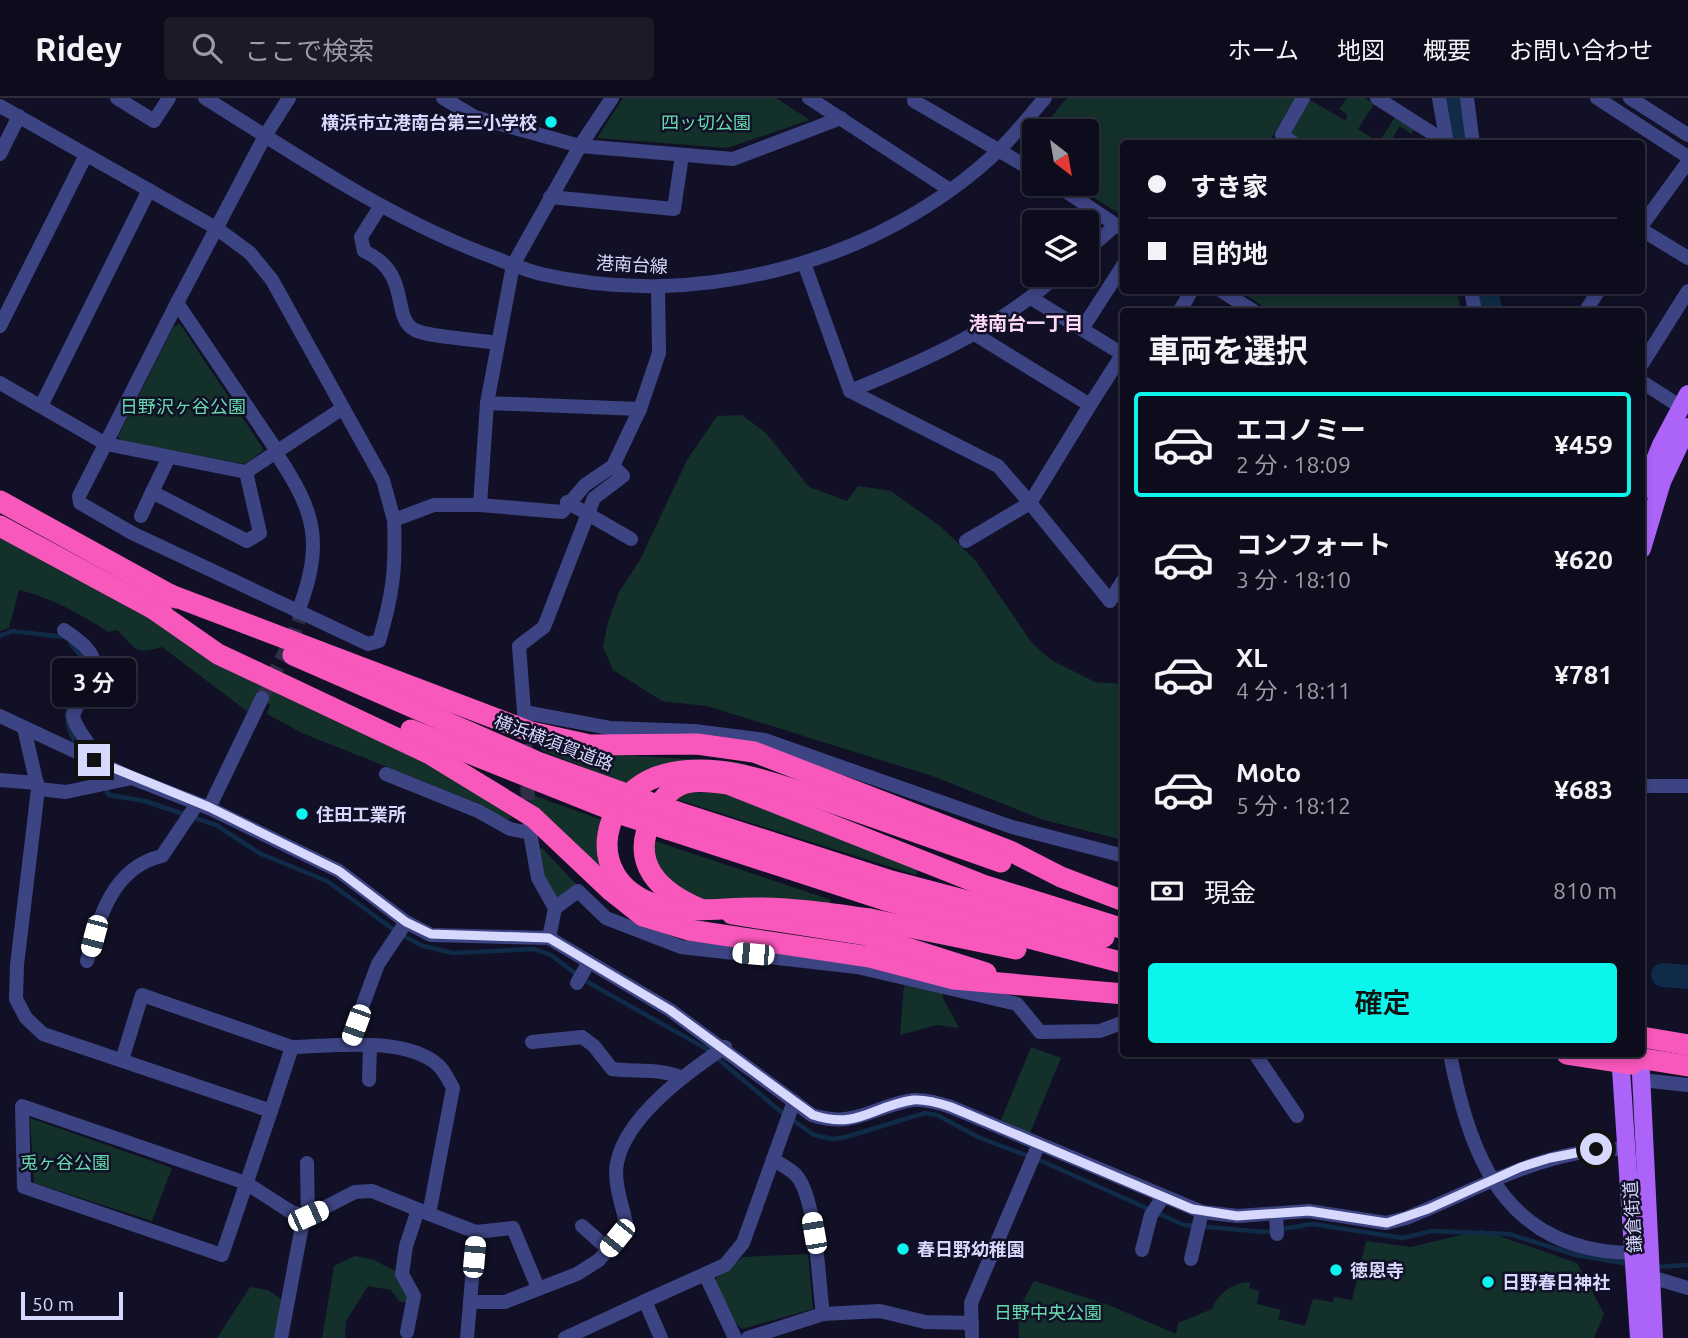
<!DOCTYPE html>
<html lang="ja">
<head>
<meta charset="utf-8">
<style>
	:root { --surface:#0d0c1c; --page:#1b1a29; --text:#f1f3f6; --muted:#9a9ba3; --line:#2d2c3b; --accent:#0cf5ec }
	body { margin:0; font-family:Ubuntu,"Noto Sans JP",sans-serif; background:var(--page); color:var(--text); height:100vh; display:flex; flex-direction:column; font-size:26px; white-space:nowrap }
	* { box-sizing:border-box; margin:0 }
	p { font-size:23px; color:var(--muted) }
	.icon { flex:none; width:38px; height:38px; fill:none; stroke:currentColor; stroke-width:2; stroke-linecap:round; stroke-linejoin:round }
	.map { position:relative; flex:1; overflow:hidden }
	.panel { position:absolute; left:1120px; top:210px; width:525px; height:749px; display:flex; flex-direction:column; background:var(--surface); border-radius:7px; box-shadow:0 4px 10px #0003,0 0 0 2px var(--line) }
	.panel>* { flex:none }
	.guide { position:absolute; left:1120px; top:42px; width:525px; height:154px; border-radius:7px; box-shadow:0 4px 10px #0003,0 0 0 2px var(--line); display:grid; align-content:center; height:154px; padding:0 28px; background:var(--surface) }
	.needle { width:46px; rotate:149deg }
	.buttons { position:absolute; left:1022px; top:21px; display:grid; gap:14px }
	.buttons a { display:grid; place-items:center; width:77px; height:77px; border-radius:7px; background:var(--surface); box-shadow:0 4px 10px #0003,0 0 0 2px var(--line); font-size:35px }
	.scale { position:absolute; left:21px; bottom:18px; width:102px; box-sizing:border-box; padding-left:7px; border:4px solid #d7d8fd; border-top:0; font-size:19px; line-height:24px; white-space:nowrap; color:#d7d8fd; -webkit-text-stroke:5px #111026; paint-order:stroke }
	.end { position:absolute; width:32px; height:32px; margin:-16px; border:9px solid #d7d8fd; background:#111; box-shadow:0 0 0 4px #111 }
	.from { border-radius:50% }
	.bubble { position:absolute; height:49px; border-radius:7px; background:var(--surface); box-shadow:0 4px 10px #0003,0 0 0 2px var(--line); font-size:23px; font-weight:600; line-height:49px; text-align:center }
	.car { position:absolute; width:21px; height:42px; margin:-21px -10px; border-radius:9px; box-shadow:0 0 5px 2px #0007; background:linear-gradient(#fff 24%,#345 0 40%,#fff 0 76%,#345 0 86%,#fff 0) }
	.guide b { display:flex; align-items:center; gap:24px; height:66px; font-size:26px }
	.guide b+b { border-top:2px solid var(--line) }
	.guide i { width:18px; height:18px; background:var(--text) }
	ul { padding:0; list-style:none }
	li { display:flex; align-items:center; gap:21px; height:105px; margin:0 14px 10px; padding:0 14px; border:4px solid transparent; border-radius:7px }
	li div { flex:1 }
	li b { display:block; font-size:26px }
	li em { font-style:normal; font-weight:600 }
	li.current { border-color:var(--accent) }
	li>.icon { width:63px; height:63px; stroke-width:1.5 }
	h2 { padding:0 28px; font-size:32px; line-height:84px }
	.pay { display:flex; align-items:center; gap:18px; height:77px; padding:0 28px; font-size:26px }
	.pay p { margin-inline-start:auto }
	.cta { display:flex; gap:14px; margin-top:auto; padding:14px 28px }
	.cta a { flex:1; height:80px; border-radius:7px; background:var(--accent); color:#111; font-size:28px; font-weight:600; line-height:80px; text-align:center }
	header { display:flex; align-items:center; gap:42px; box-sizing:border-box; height:98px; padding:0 35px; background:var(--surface); border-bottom:2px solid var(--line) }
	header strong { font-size:33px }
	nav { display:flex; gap:38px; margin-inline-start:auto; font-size:24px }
	.search { width:490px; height:63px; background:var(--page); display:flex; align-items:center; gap:18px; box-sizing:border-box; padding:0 24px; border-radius:7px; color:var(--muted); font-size:26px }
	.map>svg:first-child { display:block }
</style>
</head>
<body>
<header>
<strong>Ridey</strong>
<div class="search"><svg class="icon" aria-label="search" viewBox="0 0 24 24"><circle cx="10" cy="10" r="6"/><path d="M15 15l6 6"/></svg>ここで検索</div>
<nav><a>ホーム</a><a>地図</a><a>概要</a><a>お問い合わせ</a></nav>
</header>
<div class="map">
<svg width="1688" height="1240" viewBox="0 0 1688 1240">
	<rect width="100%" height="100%" fill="#111026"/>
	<!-- green -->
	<g fill="#14302b">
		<path d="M623,0H776L810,22L727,50L597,40Z"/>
		<path d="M1067,0H1295L1270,43L1273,45L1124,46L1123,118L1072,86H1087V33H1040Z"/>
		<path d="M1347,0H1365L1374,6L1358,31L1379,44L1395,19L1415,31L1411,36L1400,28L1389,46L1304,45L1292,38V31L1310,2L1346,23L1347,16L1339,11Z"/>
		<path d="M1240,193H1457L1461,213H1270Z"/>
		<path d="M180,226L264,352L245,366L121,343L118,338L174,228Z"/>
		<path d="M742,317L766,335L809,389L847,403L858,388L891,393L940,428L975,462L1032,545L1051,562L1095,584L1123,586V742L1044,722L932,678L707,608L662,603L613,572L603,549L608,524L619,494L640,462L687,362L717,318Z"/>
		<path d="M0,428L422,658L513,720L505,721L478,705L302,635L267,616L270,606L255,603L248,614L162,549C132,558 135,548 117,532L108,534C81,516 52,500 19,492L9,530L0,533Z"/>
		<path d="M543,647L585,655L737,664L826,693L626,686L541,652Z"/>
		<path d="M518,692L602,722L611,786Z"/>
		<path d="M725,694L918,772L916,777L675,701L683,695Z"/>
		<path d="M652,742L831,802L822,823L696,800L658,773Z"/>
		<path d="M542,750L578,788L557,803L541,771L538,752Z"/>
		<path d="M904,887L943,895V900L959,930L937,927L900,937Z"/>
		<path d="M1031,949L1061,960L1030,1035L1001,1022Z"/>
		<path d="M30,1020L172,1070L152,1123L34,1085Z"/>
		<path d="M1482,1132L1577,1165L1604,1216L1594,1240H1019L1018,1213L1034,1183L1109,1207L1176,1236L1178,1225L1212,1211C1219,1195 1233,1184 1251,1184L1249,1190L1259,1193L1257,1206L1281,1212L1278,1221L1305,1228L1313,1201L1333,1204L1334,1199L1352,1202L1366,1143L1411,1149Z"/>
		<path d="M808,1156L813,1211L742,1231L732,1221L715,1181L743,1159Z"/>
		<path d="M355,1158L372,1161L399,1175L409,1204H400L391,1192L368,1188L346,1223L345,1240H322L334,1168Z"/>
		<path d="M250,1189L268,1192L281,1201L276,1240H217Z"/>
	</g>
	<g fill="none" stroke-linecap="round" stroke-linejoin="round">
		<!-- stream -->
		<g stroke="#0f2b47" stroke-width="4.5">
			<path d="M0,538L12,533L64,539"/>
			<path d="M70,545L87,565C72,601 56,613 78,649"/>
			<path d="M88,665L109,697L145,703L216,727L261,756L327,783L401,837L423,848L453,855L534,851L551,857L584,882L705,950L780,1013L814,1037L833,1041L846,1039L925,1015L937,1017L978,1039L1046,1065L1184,1127L1265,1134L1312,1126L1403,1140L1432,1133L1509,1136L1576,1157L1629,1166"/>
			<path d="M1655,1169L1688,1167"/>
		</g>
		<!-- river -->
		<g stroke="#0f2b47" stroke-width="24">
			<path d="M1455,0L1462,46"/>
			<path d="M1487,192L1490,214"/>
			<path d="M1663,877L1688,879"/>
		</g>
		<!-- minor-tunnel -->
		<g stroke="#2f2e46" stroke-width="14" stroke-dasharray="14 7" stroke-linecap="butt">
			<path d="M262,600L294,536L305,506"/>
			<path d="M524,625L529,721"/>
		</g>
		<!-- minor -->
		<g stroke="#3d4483" stroke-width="14">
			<path d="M117,0L154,23L169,0"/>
			<path d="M205,0C295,56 382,116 482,155C501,162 521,171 541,176C700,213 881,164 999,52C1016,36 1030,17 1045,0"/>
			<path d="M443,0L475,19L580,48L733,61L841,20"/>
			<path d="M809,0L950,92"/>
			<path d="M916,0L914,3L1034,73"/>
			<path d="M1377,0L1449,46"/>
			<path d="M1439,0L1447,46"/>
			<path d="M1467,0L1473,46"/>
			<path d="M1597,0L1688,59"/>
			<path d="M1630,0L1688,37"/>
			<path d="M0,8L216,130L250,155L272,182L383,382L394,422L434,407H480L487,305L513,167L580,48L612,0"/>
			<path d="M1295,46L1282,37L1303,0"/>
			<path d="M0,56L19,18"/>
			<path d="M1055,86L1116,127"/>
			<path d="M550,99L674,111L682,57"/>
			<path d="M380,109L361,139L364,153C413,176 390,219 415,232C428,239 480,242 497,245"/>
			<path d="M1642,127L1688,64"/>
			<path d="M1642,132L1688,160"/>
			<path d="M1087,152L1116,127L1122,131"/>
			<path d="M804,165L850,293L998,368L1030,405L1090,307"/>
			<path d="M1220,192L1255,214"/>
			<path d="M1471,192L1475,214"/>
			<path d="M1031,200L1124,257"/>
			<path d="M177,205L79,398L80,405L132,435L368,546L379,543C393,496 396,471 394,422"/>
			<path d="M1179,214L1192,192"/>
			<path d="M1585,214L1599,192"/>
			<path d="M0,228L86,57"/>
			<path d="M1082,231L1124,166"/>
			<path d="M973,235L1090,307L1122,257"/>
			<path d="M1642,266L1688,193"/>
			<path d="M1642,284L1681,309"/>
			<path d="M0,285L106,346L246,374L343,310"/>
			<path d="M850,293C924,263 998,230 1058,177"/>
			<path d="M487,305L640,311"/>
			<path d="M41,308L149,92"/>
			<path d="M273,347L177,205L265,38L289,0"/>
			<path d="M276,355C316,415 324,444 298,514"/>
			<path d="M169,359L152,394L247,443L260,435L246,374"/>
			<path d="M567,404L631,441"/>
			<path d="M480,407L562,414L585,387L613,368L640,311L659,255L658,189"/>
			<path d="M141,418L152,394"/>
			<path d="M966,443L1030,405L1110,503L1124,481"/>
			<path d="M64,532C78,542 95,552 95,571L73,617C75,633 91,642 94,662"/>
			<path d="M524,614L519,548L544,529L594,400L623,378L613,368"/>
			<path d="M0,618L132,680L209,710L339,773L406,824L431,837L549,840L670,912L812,1017C855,1031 873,1008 913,1002C926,1001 939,1005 951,1009L1202,1114L1238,1118L1309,1113L1386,1125L1406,1120C1479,1091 1546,1049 1627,1051"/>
			<path d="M524,621V614L610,630L694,633L765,642L1012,729L1124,758"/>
			<path d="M24,630L38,691L17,867L16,901L26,920L43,936L271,1013L292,949L142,897L122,962"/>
			<path d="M386,676L478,713L510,731L530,735"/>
			<path d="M0,682L37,685"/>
			<path d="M1642,688H1688"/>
			<path d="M38,691L66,694L132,680"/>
			<path d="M209,710L262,600"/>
			<path d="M529,729L538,780L555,810L549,840"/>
			<path d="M555,810L578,793L606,820L681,849L857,869L1017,906L1040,934L1100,933L1124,924"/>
			<path d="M87,863C99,819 113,769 162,758L197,706"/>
			<path d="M577,885L589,864"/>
			<path d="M532,944L582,939L594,948L612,971C636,974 658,970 680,979"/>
			<path d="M348,947L378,866L406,824"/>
			<path d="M1255,956L1297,1018"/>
			<path d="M1450,956C1472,1068 1510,1158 1642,1155"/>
			<path d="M369,982L370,948"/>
			<path d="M1641,982L1688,987"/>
			<path d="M271,1013L222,1157L24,1089L22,1008L246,1085L291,1114L308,1118L355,1094L372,1093L429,1116L453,990C449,983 444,972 438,967C405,938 333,948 292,949"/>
			<path d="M773,1061C780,1066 790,1071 796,1077C817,1101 818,1183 823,1216"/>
			<path d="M307,1065L308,1118"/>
			<path d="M429,1116L476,1134L467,1240"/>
			<path d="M1276,1116L1277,1136"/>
			<path d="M582,1128L608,1151"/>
			<path d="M476,1134L513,1130L538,1190"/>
			<path d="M1142,1152L1151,1117L1163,1099"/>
			<path d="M1191,1161L1202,1114"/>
			<path d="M705,1176L735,1240"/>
			<path d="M1651,1179L1688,1190"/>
			<path d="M470,1204H505L577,1176L599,1162L627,1129C623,1110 613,1083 617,1065C626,1018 688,974 725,949"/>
			<path d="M407,1234L414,1198L402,1176L406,1148L418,1112"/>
			<path d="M281,1240L304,1117"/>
			<path d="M565,1240L645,1203"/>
			<path d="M661,1240L645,1203L725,1167L743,1145L794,1003"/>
			<path d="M748,1240L823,1216L880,1213L925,1224L972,1225"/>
			<path d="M972,1240L971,1205L1038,1048"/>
		</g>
		<!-- major -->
		<g stroke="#ac63f8" stroke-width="18">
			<path d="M1642,393L1661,347L1688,296"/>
			<path d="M1642,451L1662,384L1688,329"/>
			<path d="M1620,956L1639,1240"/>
			<path d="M1640,956L1654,1240"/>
		</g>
		<!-- highway -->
		<g stroke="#f857bb" stroke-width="21">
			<path d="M0,403L176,500"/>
			<path d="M0,428L163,516"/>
			<path d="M163,494L531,634L590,647L697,646L754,654L1010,753L1061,779L1124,803"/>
			<path d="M152,510L218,556L430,656L533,719L609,791L643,818L689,832L870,859L954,881L1124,896"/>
			<path d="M293,557L540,665L640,701"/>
			<path d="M411,632L627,718"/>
			<path d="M825,702L1001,764"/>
			<path d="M677,714L891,783L1104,839"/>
			<path d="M667,731L885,802L1124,865"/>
			<path d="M700,811C660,794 629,766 652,720C656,711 665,696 675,690C690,680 711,684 728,686L983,787L1124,831"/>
			<path d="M732,816L866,837L986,875"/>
			<path d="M870,821L1016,851"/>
			<path d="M1642,939L1688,947"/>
			<path d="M1567,956L1632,966"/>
		</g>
		<!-- highway-bridge -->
		<g stroke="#f857bb" stroke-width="21">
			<path d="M640,701L677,714"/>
			<path d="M825,702C775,686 724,664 670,675C601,689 579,780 654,806C686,817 726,809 759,810C796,810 833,816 870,821"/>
			<path d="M627,718L667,731"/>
			<path d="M1613,956L1688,968"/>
		</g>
	</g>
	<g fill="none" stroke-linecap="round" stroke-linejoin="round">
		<!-- route -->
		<path stroke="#d7d8fd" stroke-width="9" d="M94,662L209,709L339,773L406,824L431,836L549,840L670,912L813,1017C858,1032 872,1008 913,1002C926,1001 939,1005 951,1009L1192,1111L1237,1118L1309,1113L1387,1125L1428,1111L1521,1069L1550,1060L1596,1051"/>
	</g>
	<!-- markers -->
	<g fill="#0cf5ec" stroke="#111026" stroke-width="2.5">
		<circle cx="551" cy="24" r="7"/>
		<circle cx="302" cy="716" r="7"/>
		<circle cx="903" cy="1151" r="7"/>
		<circle cx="1336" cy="1172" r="7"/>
		<circle cx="1488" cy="1184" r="7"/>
	</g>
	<g text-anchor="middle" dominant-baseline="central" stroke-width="5" stroke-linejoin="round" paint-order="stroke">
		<!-- poi labels -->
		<g font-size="18" font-weight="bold" fill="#d7d8fd" stroke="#111026" text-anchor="start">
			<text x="537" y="24" text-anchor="end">横浜市立港南台第三小学校</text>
			<text x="316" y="716">住田工業所</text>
			<text x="917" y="1151">春日野幼稚園</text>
			<text x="1350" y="1172">徳恩寺</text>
			<text x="1502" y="1184">日野春日神社</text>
		</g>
		<!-- park labels -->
		<g font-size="18" fill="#65dbad" stroke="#111026">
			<text x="706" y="24">四ッ切公園</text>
			<text x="183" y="308">日野沢ヶ谷公園</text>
			<text x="65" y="1064">兎ヶ谷公園</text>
			<text x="1048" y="1214">日野中央公園</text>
		</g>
		<!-- street labels -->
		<g font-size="18" fill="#d7d8fd" stroke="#111026">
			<text transform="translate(632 166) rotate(3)">港南台線</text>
			<text transform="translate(554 644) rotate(21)">横浜横須賀道路</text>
			<text transform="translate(1632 1119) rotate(-94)">鎌倉街道</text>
		</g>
		<!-- neighbourhood labels -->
		<g font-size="19" font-weight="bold" fill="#fdd9f5" stroke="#111026">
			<text x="1026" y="225">港南台一丁目</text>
		</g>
	</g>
</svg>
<div class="buttons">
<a><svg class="needle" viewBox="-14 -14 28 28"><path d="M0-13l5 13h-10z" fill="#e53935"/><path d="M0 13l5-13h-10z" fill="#9a9ba3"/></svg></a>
<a><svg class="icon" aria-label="layers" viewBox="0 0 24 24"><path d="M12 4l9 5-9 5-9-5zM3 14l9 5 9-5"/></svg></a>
</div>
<div class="scale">50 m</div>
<i class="end from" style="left:1596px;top:1051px"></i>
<i class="end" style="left:94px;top:662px"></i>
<div class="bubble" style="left:52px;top:560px;width:84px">3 分</div>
<i class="car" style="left:94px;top:838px;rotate:195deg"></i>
<i class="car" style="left:753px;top:856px;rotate:275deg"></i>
<i class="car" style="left:356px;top:927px;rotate:200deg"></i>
<i class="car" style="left:308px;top:1118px;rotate:66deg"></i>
<i class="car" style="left:814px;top:1135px;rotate:350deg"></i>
<i class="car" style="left:617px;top:1140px;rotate:219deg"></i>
<i class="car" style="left:474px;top:1159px;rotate:5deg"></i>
<div class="guide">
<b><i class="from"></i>すき家</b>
<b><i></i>目的地</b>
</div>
<section class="panel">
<h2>車両を選択</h2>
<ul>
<li class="current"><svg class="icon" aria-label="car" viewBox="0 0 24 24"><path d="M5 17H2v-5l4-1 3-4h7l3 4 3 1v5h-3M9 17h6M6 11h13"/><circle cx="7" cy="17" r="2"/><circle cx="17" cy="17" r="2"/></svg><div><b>エコノミー</b><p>2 分 · 18:09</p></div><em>¥459</em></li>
<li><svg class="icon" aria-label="car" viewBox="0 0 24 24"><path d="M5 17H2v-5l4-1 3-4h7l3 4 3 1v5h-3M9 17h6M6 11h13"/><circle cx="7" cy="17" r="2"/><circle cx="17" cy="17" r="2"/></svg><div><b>コンフォート</b><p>3 分 · 18:10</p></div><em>¥620</em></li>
<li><svg class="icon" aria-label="car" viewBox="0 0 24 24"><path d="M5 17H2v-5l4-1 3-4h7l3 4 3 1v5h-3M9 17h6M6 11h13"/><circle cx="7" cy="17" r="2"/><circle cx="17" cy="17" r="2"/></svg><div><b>XL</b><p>4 分 · 18:11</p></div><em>¥781</em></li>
<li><svg class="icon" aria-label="car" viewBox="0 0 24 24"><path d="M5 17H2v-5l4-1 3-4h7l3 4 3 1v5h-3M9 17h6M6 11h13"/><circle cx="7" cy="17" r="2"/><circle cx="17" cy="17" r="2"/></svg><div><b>Moto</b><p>5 分 · 18:12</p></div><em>¥683</em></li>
</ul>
<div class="pay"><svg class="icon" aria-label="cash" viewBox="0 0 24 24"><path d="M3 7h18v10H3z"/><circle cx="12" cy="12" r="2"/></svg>現金<p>810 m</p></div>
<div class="cta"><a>確定</a></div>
</section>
</div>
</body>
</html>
